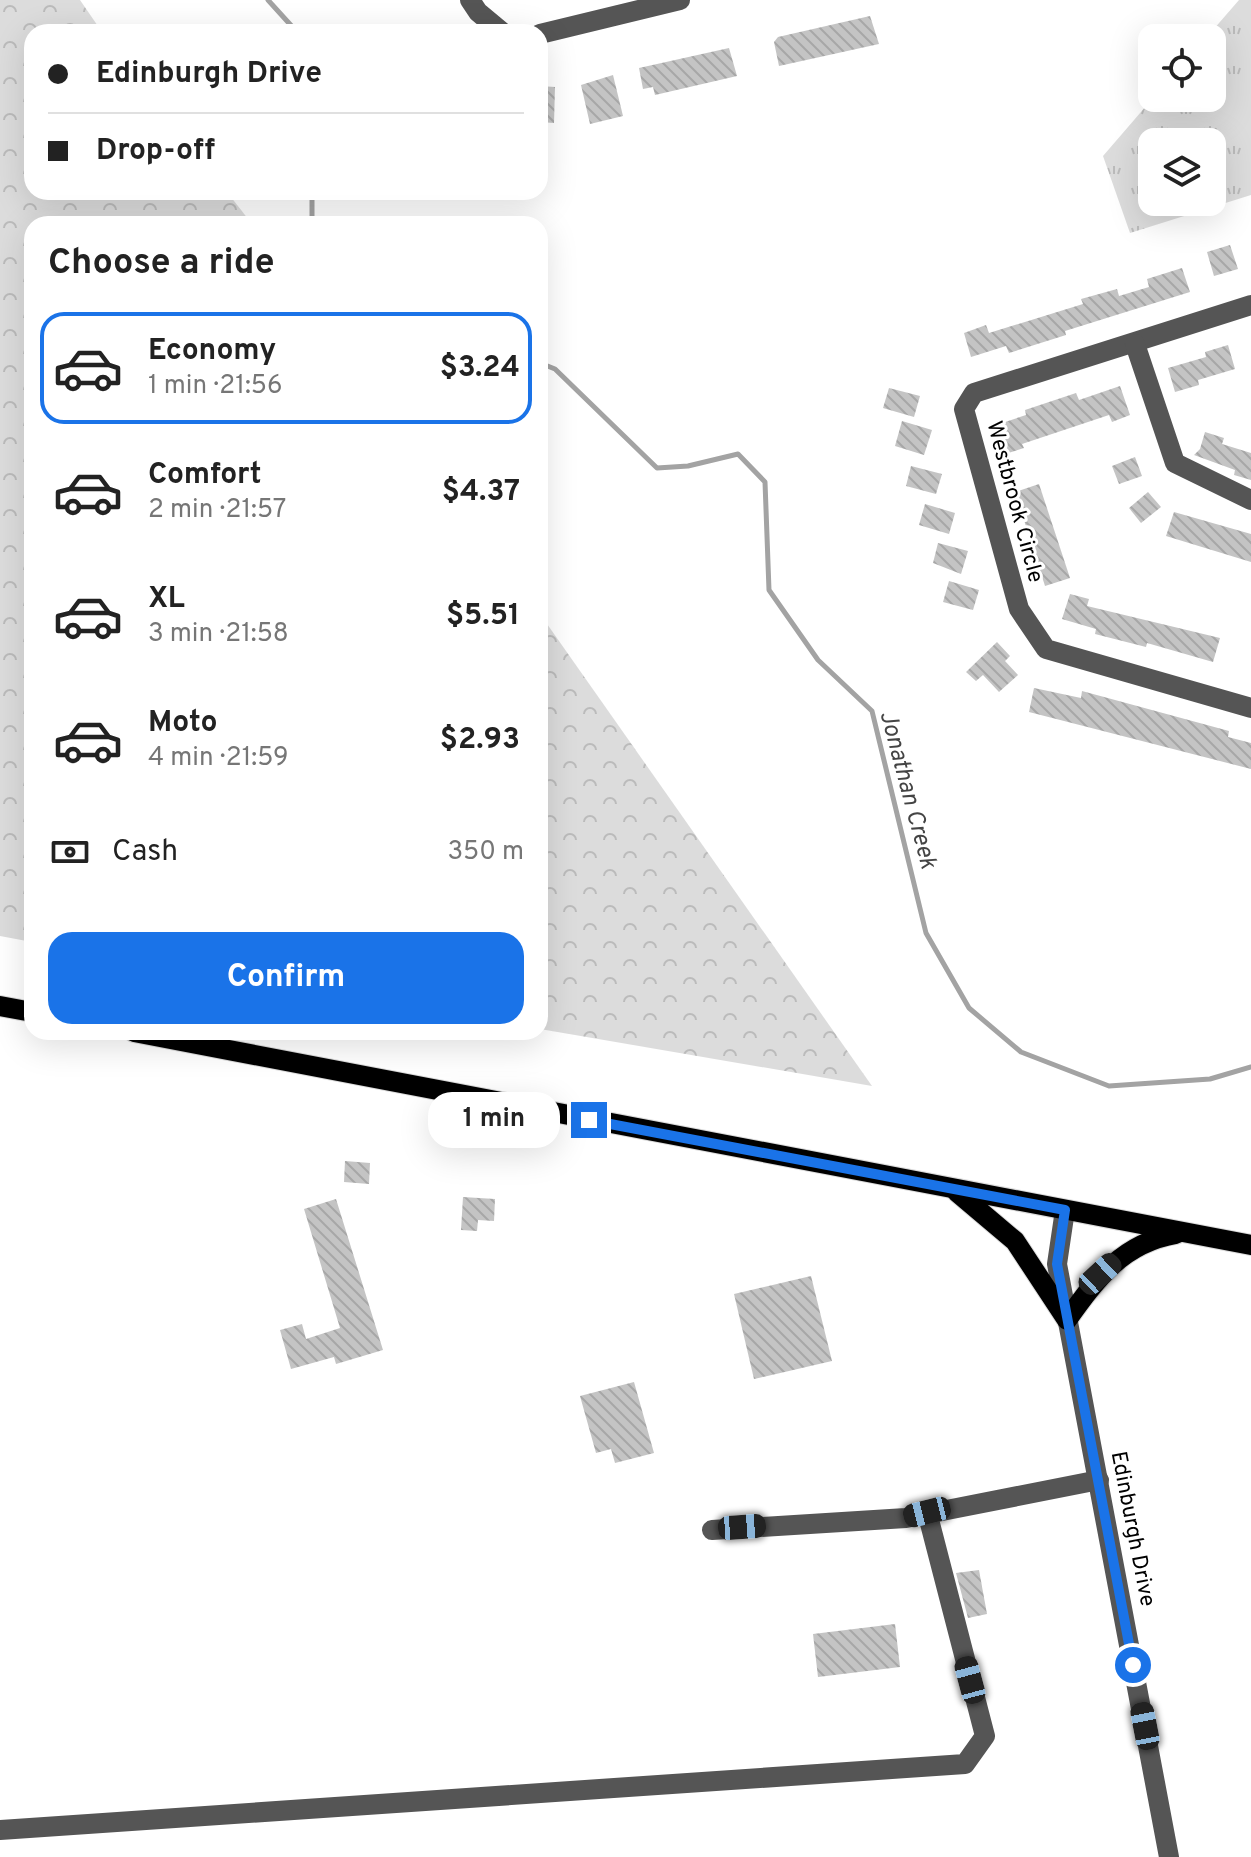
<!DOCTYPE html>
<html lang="en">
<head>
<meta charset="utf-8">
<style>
	:root { --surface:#fff; --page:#f2f2f2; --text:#222; --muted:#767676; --line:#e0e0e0; --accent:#1a73e8 }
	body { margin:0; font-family:Overpass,sans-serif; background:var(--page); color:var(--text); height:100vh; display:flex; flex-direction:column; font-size:30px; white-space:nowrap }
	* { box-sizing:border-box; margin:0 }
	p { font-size:26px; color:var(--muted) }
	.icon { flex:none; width:44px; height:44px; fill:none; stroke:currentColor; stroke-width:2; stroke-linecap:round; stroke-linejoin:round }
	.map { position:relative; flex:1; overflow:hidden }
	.details { position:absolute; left:24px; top:216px; width:524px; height:824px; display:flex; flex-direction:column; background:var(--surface); border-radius:24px; box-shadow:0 8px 32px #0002 }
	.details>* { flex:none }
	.banner { position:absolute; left:24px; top:24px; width:524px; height:176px; border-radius:24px; box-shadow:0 8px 32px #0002; display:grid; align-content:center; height:176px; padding:0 24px; background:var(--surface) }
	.tools { position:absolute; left:1138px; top:24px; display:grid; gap:16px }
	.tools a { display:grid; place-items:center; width:88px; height:88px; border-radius:16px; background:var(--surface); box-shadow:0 8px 32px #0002; font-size:40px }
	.end { position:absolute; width:36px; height:36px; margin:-18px; border:10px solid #1a73e8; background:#fff; box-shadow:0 0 0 4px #fff }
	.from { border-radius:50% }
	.bubble { position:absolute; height:56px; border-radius:24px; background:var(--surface); box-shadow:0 8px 32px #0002; font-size:26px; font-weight:700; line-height:56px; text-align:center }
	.car { position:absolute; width:24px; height:48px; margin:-24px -12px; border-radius:10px; box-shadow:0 0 6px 2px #0007; background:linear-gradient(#222 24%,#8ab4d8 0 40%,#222 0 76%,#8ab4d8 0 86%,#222 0) }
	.banner b { display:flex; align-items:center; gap:28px; height:76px; font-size:30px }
	.banner b+b { border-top:2px solid var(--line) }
	.banner i { width:20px; height:20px; background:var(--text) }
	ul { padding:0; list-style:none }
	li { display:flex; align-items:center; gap:24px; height:112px; margin:0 16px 12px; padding:0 8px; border:4px solid transparent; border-radius:24px }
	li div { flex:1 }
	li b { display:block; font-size:30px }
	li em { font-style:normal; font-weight:700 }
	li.active { border-color:var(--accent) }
	li>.icon { width:72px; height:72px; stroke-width:1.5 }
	h2 { padding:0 24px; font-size:36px; line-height:96px }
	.pay { display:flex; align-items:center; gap:20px; height:88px; padding:0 24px; font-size:30px }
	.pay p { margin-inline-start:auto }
	.action { display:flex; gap:16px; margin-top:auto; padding:16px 24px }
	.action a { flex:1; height:92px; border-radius:24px; background:var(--accent); color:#fff; font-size:32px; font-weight:700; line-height:92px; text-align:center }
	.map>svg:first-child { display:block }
</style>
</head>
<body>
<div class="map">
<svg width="1251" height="1857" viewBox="0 0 1251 1857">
	<defs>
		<pattern id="forest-crowns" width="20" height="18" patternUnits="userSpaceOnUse" patternTransform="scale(2)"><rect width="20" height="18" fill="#dcdcdc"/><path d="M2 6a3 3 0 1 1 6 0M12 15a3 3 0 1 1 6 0" fill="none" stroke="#bbb"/></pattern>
		<pattern id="park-tufts" width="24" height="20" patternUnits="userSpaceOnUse" patternTransform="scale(2)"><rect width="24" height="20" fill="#dcdcdc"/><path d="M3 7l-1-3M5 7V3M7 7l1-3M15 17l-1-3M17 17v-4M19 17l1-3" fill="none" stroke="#bbb"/></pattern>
		<pattern id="building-back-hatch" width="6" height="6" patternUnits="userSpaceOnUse" patternTransform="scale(2)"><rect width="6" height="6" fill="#c4c4c4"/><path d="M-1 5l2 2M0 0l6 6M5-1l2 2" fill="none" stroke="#a7a7a7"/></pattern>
	</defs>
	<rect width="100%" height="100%" fill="#fff"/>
	<!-- forest -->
	<g fill="url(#forest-crowns)">
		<path d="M0,0H80L102,32H32V192H227L252,224H32V942L0,936Z"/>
		<path d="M540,614L872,1086L540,1029Z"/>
	</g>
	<!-- park -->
	<path fill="url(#park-tufts)" fill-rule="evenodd" d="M1239,0H1251V195L1130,233L1103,156L1153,98H1212V38H1206ZM1152,142H1212V202H1152Z"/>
	<!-- pitch -->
	<path fill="#dcdcdc" d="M1251,94V122L1222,131L1210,124L1208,117L1213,106Z"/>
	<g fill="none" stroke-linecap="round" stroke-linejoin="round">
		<!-- stream -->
		<g stroke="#a3a3a3" stroke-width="5">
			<path d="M268,0L297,32"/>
			<path d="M312,192V224"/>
			<path d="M540,363L555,369L657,468L688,466L738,454L765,482L769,590L818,660L872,711L926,933L969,1008L1021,1052L1109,1086L1210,1079L1251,1067"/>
		</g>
	</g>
	<!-- building -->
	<g fill="url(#building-back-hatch)">
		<path d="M870,16L879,44L779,66L774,42L778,37Z"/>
		<path d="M729,48L737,76L655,95L653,87L643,89L639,68Z"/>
		<path d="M613,75L623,116L590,124L581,85Z"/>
		<path d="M540,86L555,87L554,123L540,122Z"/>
		<path d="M1230,245L1238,269L1214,276L1207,252Z"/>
		<path d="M1182,268L1190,292L1065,331L1066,335L1009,353L1006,346L971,357L964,333L986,325L989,333L1083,304L1081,299L1117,289L1119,296L1149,287L1147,279Z"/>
		<path d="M1228,345L1235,369L1198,380L1199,385L1175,392L1168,368L1206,357L1205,352Z"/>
		<path d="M1120,386L1130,415L1112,422L1109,415L1022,444L1024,448L1005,454L996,425L1026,415L1025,410L1076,393L1079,400Z"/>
		<path d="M889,388L920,396L914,417L883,408Z"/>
		<path d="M902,421L932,430L924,455L895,446Z"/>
		<path d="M1205,432L1224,438L1222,444L1251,453V480L1234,475L1235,470L1194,455L1200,449Z"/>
		<path d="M1135,457L1142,476L1119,484L1112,466Z"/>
		<path d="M911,466L942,474L936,494L906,486Z"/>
		<path d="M1039,484L1070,578L1045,586L1015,492Z"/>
		<path d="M1148,492L1161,507L1141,523L1129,508Z"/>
		<path d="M925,504L955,513L949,534L919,525Z"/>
		<path d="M1174,512L1251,534V562L1166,536Z"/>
		<path d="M938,543L968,551L961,574L933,563Z"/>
		<path d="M949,581L979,590L973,610L943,602Z"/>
		<path d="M1070,594L1089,599L1087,606L1220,638L1213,662L1147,643L1146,647L1095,634L1096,629L1062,619Z"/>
		<path d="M997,642L1010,656L1005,661L1018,675L999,692L983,675L976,681L966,672Z"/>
		<path d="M1034,688L1081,698L1082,691L1229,731L1228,737L1251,743V769L1029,712Z"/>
		<path d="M345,1161L370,1163L369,1184L344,1182Z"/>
		<path d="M463,1197L495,1199L494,1221L478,1220L477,1231L461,1230Z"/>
		<path d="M336,1199L383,1350L336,1364L334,1357L291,1369L280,1330L302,1324L306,1339L340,1328L304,1209Z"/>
		<path d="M811,1276L832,1361L754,1379L734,1294Z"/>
		<path d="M634,1382L654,1453L615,1463L611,1449L596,1453L580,1396Z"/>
		<path d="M979,1570L987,1614L968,1618L956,1573Z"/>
		<path d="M895,1624L900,1667L818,1677L813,1634Z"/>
	</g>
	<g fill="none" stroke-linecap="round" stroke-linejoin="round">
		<defs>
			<g id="major">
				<path d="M0,1006L32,1012"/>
				<path d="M134,1032L1251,1245"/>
				<path d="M957,1192L1015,1241L1067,1320C1097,1278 1123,1243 1176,1234"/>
			</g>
		</defs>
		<!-- major casing -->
		<use href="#major" stroke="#dbdbdb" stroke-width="22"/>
		<!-- minor -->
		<g stroke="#555" stroke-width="20">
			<path d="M470,0L478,12L502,32"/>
			<path d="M540,34L680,0"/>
			<path d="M1251,305L974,393L964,409L1019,609L1046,649L1251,708"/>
			<path d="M1135,344L1175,463L1251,500"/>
			<path d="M1065,1210L1057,1264L1169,1857"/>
			<path d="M712,1530L906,1518L1099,1480"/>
			<path d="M0,1830L965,1764L985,1736L927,1512"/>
		</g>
		<!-- major -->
		<use href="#major" stroke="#000" stroke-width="20"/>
	</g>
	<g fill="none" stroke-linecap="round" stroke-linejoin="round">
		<!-- route -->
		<path stroke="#1a73e8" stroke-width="10" d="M589,1120L1065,1210L1057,1264L1133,1665"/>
	</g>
	<g text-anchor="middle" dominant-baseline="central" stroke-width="6" stroke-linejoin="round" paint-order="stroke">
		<!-- street labels -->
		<g font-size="22" fill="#000" stroke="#fff">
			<text transform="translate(1014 502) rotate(75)">Westbrook Circle</text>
			<text transform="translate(1132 1529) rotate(79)">Edinburgh Drive</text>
		</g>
		<!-- water labels -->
		<g font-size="24" font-style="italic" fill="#444" stroke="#fff">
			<text transform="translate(907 790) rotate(75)">Jonathan Creek</text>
		</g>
	</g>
</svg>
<div class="tools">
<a><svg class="icon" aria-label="locate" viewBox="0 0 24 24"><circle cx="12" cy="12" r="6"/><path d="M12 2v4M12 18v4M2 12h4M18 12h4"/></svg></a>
<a><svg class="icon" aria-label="layers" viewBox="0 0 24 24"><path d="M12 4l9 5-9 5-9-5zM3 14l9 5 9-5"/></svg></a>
</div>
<i class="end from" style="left:1133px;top:1665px"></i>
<i class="end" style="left:589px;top:1120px"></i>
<div class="bubble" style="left:428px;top:1092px;width:132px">1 min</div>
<i class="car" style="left:1100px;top:1274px;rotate:47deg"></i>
<i class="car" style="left:927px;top:1512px;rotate:256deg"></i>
<i class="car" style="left:742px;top:1527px;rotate:86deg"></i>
<i class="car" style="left:970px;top:1680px;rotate:345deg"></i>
<i class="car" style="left:1145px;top:1726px;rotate:349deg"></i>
<div class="banner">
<b><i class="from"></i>Edinburgh Drive</b>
<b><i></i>Drop-off</b>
</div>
<section class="details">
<h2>Choose a ride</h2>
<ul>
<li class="active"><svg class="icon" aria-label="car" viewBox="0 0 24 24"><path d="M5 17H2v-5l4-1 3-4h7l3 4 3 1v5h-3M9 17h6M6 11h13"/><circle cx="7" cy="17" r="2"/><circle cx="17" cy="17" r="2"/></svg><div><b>Economy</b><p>1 min · 21:56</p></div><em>$3.24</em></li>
<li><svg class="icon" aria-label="car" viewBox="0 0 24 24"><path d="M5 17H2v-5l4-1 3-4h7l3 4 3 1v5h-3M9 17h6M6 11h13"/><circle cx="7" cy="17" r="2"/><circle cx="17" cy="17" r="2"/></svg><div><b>Comfort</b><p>2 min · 21:57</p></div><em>$4.37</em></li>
<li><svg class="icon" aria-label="car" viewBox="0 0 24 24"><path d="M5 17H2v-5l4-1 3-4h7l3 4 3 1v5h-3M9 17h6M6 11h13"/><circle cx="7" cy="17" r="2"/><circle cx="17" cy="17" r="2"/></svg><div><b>XL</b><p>3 min · 21:58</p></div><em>$5.51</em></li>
<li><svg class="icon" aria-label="car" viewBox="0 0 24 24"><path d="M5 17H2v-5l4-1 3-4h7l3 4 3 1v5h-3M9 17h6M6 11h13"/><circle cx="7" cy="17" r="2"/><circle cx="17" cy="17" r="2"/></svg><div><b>Moto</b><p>4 min · 21:59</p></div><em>$2.93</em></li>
</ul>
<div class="pay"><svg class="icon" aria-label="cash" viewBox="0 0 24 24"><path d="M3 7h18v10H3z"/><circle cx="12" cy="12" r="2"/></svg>Cash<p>350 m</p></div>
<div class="action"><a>Confirm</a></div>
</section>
</div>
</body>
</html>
